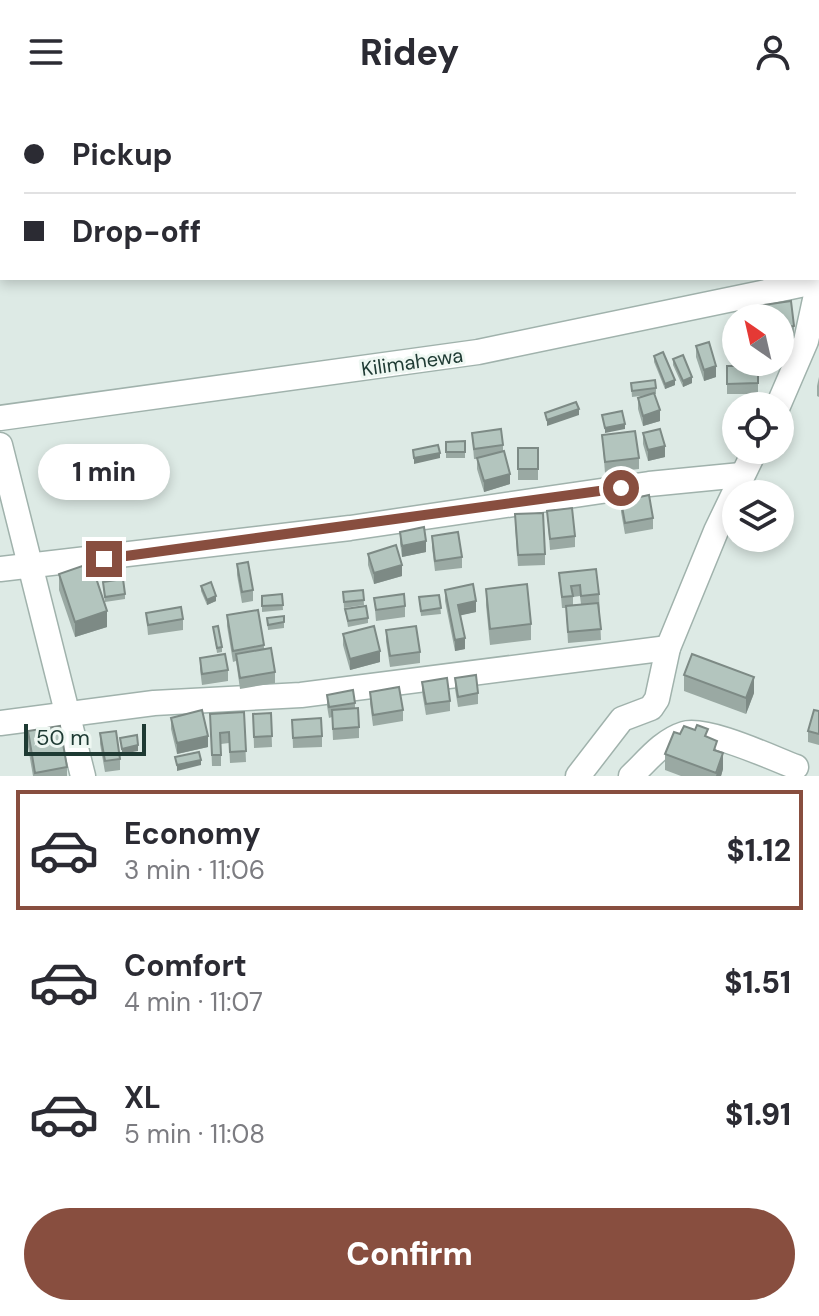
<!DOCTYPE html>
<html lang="en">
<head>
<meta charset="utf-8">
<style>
	:root { --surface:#fff; --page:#f2f2f3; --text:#2b2b33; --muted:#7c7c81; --line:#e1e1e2; --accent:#884e3f }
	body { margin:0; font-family:"DM Sans",sans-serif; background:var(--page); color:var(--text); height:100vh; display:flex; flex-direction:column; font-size:30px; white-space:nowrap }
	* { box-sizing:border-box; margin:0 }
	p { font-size:26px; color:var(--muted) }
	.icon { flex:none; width:44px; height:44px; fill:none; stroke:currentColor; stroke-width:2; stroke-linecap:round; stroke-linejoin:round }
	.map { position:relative; height:672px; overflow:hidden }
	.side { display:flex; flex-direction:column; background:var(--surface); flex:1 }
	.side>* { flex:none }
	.hud { position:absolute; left:0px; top:0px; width:820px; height:176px; box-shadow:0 4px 12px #0003; display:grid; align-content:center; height:176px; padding:0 24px; background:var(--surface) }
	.needle { width:52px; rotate:326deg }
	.controls { position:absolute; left:722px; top:200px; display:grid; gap:16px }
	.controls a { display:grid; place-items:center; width:72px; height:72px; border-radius:50%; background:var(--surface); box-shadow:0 4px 12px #0003; font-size:40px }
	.scale { position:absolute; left:24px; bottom:20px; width:122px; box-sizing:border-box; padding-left:8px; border:4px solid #1e3a33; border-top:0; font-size:22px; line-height:28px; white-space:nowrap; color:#1e3a33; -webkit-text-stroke:6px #eef7f2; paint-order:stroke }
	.end { position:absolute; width:36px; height:36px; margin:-18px; border:10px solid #884e3f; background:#fff; box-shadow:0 0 0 4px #fff }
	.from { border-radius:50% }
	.bubble { position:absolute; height:56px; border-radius:28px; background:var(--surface); box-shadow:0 4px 12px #0003; font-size:26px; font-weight:800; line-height:56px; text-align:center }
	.hud b { display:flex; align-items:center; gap:28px; height:76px; font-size:30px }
	.hud b+b { border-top:2px solid var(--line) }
	.hud i { width:20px; height:20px; background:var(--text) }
	ul { padding:14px 0 0; list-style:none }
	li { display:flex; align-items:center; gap:24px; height:120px; margin:0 16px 12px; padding:0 8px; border:4px solid transparent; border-radius:0px }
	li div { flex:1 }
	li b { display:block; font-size:30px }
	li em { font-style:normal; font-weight:800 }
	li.on { border-color:var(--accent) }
	li>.icon { width:72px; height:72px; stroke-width:1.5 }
	.action { display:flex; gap:16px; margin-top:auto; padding:16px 24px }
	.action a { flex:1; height:92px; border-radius:48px; background:var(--accent); color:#fff; font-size:32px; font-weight:800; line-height:92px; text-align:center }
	header { display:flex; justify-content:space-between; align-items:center; height:104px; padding:0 24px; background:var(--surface); font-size:36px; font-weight:800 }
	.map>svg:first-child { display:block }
</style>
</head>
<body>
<header><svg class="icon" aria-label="menu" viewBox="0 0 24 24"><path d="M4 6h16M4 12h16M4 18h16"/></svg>Ridey<svg class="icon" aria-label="person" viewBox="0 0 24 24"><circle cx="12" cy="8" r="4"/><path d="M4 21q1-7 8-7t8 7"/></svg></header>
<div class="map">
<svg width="819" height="672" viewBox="0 0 819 672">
	<rect width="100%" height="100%" fill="#ddeae5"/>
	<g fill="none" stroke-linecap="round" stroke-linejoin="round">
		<defs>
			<g id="minor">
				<path d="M579,2V0"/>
				<path d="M818,63L819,64"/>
				<path d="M0,146L2,145"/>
				<path d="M778,302L806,237L819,177"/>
				<path d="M0,314L478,248L819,177"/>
				<path d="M0,341L83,672"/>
				<path d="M0,465L350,424L649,380L741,371"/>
				<path d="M0,619L154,599L301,591L668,544"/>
				<path d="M578,672L622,615L651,604L657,595L668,544L716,427L755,346"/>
				<path d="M631,672C647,657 662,637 684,630C706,623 772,654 796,663"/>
			</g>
		</defs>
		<!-- minor casing -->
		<use href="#minor" stroke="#a0b2ac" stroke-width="27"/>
		<!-- minor -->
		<use href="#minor" stroke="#fff" stroke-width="24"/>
	</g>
	<!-- wall -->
	<g fill="#9aa9a3" fill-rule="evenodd">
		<rect x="186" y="0" width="11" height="2"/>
		<rect x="766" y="0" width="41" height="2"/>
		<rect x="0" y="77" width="2" height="50"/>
		<path d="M791,197L794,222V232L780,234V214H757V202Z"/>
		<path d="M696,242L716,273L704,277L696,253Z"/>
		<path d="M654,252L675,281L665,285L654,258Z"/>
		<path d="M673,255L692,279L683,283L673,261Z"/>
		<rect x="727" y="262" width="31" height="28"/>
		<path d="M819,273V293L817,292V282Z"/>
		<path d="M631,279L656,284V290H654L660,317L643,322L638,305V294L649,291L632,293Z"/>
		<path d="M472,329L503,341V347L510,380L484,388L477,365V355H474Z"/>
		<path d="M643,329L665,353L648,357L643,340Z"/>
		<path d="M602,331L639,354V365L605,369Z"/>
		<path d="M465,337V354H446V338Z"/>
		<rect x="518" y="344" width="20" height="32"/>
		<path d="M621,397L653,414V425L625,430L621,408Z"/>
		<path d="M547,407L575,432V443L550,446Z"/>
		<path d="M515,421L545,450V461L518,462Z"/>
		<path d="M400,428L426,448L402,453L400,439Z"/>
		<path d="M432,432L462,453V464L435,467L432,443Z"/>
		<path d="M368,450L402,472L374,480L368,461Z"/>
		<path d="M237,460L253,486V497L242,499L237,471Z"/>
		<path d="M559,469L599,490L601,536L568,539L566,504H562ZM580,492L581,500L573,501V493Z"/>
		<path d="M59,470L107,523L75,533L59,486Z"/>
		<path d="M103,478L125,490V495L105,498Z"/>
		<path d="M201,482L216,497L207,501L201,487Z"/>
		<path d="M486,485L531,520V536L490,541L486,501Z"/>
		<path d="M363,486L364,501L344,504L343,488Z"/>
		<path d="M445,486L476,508L460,511L465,545L455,547L445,497Z"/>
		<path d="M282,490L283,506L262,508V492Z"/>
		<path d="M439,491L441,510L421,512L419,493Z"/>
		<path d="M374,494L405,502V513L376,517Z"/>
		<path d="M345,505L368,514V519L348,523Z"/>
		<path d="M146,509L183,515V526L148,531Z"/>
		<path d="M227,511L264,541V546L275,568V579L240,585L236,557L233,558L227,522Z"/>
		<path d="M284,512V524L268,526L267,514Z"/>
		<path d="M213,523L222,543V548L217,549Z"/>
		<path d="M386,526L420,548V559L390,563L386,537Z"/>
		<path d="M343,530L380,558L350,566L343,541Z"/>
		<path d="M200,554L228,566V577L202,581L200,565Z"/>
		<path d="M684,571L754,589L746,610L684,587Z"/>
		<path d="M455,574L478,589V600L458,603L455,585Z"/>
		<path d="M422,578L450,597V607L426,611L422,588Z"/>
		<path d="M370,588L403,606V617L373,622L370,599Z"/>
		<path d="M327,591L355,599V605L359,623V634L333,636L332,613L329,614L327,602Z"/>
		<path d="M819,607V641L808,638V627Z"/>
		<path d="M244,608L246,658L230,659L229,639L221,640V662H212L210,610Z"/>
		<path d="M271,609L272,643L254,644L253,610Z"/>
		<path d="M171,614L208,643L177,650L171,625Z"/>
		<path d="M292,616L322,632V643L293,644Z"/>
		<path d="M28,627L67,663V672H33L28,643Z"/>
		<path d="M100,629L120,655V666L105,668L100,640Z"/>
		<path d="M680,630L708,633L717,647L723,665L721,672H681L665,666V650Z"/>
	</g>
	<!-- shaded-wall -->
	<g fill="#7d8a85">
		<path d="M716,262V273L704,277V266Z"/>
		<path d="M692,273V279L683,283V277Z"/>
		<path d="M675,276V281L665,285V280Z"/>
		<path d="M579,305V311L547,322V316Z"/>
		<path d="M660,306V317L643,322V312Z"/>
		<path d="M625,320V325L605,329V324Z"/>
		<path d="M665,342V353L648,357V346Z"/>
		<path d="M440,349V354L414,360V354Z"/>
		<path d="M510,370V380L484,388V377Z"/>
		<path d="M426,437V448L402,453V442Z"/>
		<path d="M402,461V472L374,480V469Z"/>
		<path d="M216,492V497L207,501V496Z"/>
		<path d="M476,497V508L458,512V501Z"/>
		<path d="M107,507V523L75,533V518Z"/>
		<path d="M465,534V545L455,547V536Z"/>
		<path d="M380,547V558L350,566V555Z"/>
		<path d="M754,573V589L746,610V594Z"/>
		<path d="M208,632V643L177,650V639Z"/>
		<path d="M138,641V647L122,650V645Z"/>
		<path d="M723,649V665L721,672H716Z"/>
		<path d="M201,656V661L177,667V661Z"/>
	</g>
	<!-- building -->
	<g fill="#b3c5be" stroke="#7d8a85" stroke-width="2">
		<path d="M50,0H75V2H49Z"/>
		<rect x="206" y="0" width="26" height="2"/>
		<path d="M271,0H308V2H272Z"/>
		<path d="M440,0H451L452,2H440Z"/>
		<path d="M636,0H668L669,2H637Z"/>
		<path d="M678,0H693L694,2H678Z"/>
		<path d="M712,0H738L739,2H712Z"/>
		<path d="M766,0H790L794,1L766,2Z"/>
		<rect x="0" y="77" width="2" height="39"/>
		<path d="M791,197L794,222L780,224V214H758L757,202Z"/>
		<path d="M709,238L716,262L704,266L696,242Z"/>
		<path d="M663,248L675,276L665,280L654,252Z"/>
		<path d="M683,251L692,273L683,277L673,255Z"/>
		<path d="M727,262H758V279L727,280Z"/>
		<path d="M655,276L656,284L632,287L631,279Z"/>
		<path d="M654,289L660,306L643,312L638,294Z"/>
		<path d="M576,298L579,305L547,316L545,309Z"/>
		<path d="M622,307L625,320L605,324L602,311Z"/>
		<path d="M501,325L503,341L474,345L472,329Z"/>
		<path d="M660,325L665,342L648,346L643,329Z"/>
		<path d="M635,327L639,354L605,358L602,331Z"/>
		<path d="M465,337V348H446V338Z"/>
		<path d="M438,341L440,349L414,354L413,346Z"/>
		<rect x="518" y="344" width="20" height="21"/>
		<path d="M504,347L510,370L484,377L477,354Z"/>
		<path d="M649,391L653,414L625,419L621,397Z"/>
		<path d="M572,404L575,432L550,435L547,407Z"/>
		<path d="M543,409L545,450L518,451L515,410Z"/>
		<path d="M424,423L426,437L402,442L400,428Z"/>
		<path d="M458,428L462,453L435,457L432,432Z"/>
		<path d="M396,441L402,461L374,469L368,450Z"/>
		<path d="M248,458L253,486L242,488L237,460Z"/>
		<path d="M91,459L107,507L75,518L59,470Z"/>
		<path d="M596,465L599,490L581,492L580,481L571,482L573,492L562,493L559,469Z"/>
		<path d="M123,475L125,490L105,493L103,478Z"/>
		<path d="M211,478L216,492L207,496L201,482Z"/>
		<path d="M473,480L476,497L458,501L465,534L455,536L445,486Z"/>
		<path d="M527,480L531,520L490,525L486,485Z"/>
		<path d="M363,486L364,496L344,498L343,488Z"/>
		<path d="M282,490L283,501L262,502V492Z"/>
		<path d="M404,490L405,502L376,506L374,494Z"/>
		<path d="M439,491L441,504L421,507L419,493Z"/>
		<path d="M598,499L601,525L568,528L566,502Z"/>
		<path d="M366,502L368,514L348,517L345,505Z"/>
		<path d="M181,503L183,515L148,521L146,509Z"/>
		<path d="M258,506L264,541L233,547L227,511Z"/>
		<path d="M284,512V518L268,521L267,514Z"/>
		<path d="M218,522L222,543L217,544L213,523Z"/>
		<path d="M374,522L380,547L350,555L343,530Z"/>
		<path d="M416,522L420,548L390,552L386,526Z"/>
		<path d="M271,544L275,568L240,574L236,550Z"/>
		<path d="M225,550L228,566L202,570L200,554Z"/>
		<path d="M692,550L754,573L746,594L684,571Z"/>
		<path d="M476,571L478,589L458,593L455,574Z"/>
		<path d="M447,574L450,597L426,600L422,578Z"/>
		<path d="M399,583L403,606L373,611L370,588Z"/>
		<path d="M353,586L355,599L329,603L327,591Z"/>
		<path d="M358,604L359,623L333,625L332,606Z"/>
		<path d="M202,606L208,632L177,639L171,614Z"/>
		<path d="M814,606L819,607V630L808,627Z"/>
		<path d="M244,608L246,647L230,648L229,628L220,629L221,651H212L210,610Z"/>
		<path d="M271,609L272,632L254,633L253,610Z"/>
		<path d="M321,614L322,632L293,634L292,616Z"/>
		<path d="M697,621L708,625L705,632L717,637L714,646L723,649L716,669L665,650L674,628L680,630L684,622L695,626Z"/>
		<path d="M60,622L67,663L35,669L28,627Z"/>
		<path d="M116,627L120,655L105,657L100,629Z"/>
		<path d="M137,631L138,641L122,645L120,634Z"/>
		<path d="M199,648L201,656L177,661L175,653Z"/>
	</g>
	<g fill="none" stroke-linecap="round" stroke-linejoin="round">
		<!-- route -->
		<path stroke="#884e3f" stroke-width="10" d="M104,455L621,384"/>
	</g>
	<g text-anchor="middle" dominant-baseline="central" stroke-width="6" stroke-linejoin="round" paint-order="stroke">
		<!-- street labels -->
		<g font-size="20" fill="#1e3a33" stroke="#eef7f2">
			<text transform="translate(412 258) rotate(-8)">Kilimahewa</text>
		</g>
	</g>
</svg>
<div class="controls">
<a><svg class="needle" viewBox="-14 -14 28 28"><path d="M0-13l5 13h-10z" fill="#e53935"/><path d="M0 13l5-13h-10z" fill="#7c7c81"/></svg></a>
<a><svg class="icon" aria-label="locate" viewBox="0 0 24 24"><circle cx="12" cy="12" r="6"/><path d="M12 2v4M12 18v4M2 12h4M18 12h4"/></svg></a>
<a><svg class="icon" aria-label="layers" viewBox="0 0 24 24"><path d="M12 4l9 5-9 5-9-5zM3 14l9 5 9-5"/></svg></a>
</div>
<div class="scale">50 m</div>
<i class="end from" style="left:621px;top:384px"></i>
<i class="end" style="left:104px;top:455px"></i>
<div class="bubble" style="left:38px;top:340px;width:132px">1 min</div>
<div class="hud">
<b><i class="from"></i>Pickup</b>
<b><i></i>Drop-off</b>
</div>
</div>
<section class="side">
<ul>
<li class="on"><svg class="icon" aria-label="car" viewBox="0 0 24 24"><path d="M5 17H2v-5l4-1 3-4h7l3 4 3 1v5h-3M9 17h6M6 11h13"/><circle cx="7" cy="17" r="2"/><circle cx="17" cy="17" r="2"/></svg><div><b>Economy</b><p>3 min · 11:06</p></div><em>$1.12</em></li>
<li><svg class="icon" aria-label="car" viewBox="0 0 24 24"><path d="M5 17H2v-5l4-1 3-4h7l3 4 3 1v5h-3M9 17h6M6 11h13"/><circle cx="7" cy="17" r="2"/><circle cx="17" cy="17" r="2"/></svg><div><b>Comfort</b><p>4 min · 11:07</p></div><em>$1.51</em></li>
<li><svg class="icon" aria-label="car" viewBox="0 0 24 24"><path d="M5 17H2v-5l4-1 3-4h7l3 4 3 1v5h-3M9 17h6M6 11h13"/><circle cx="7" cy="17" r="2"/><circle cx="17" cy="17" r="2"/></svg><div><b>XL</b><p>5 min · 11:08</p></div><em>$1.91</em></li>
</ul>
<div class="action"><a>Confirm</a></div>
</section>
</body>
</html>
